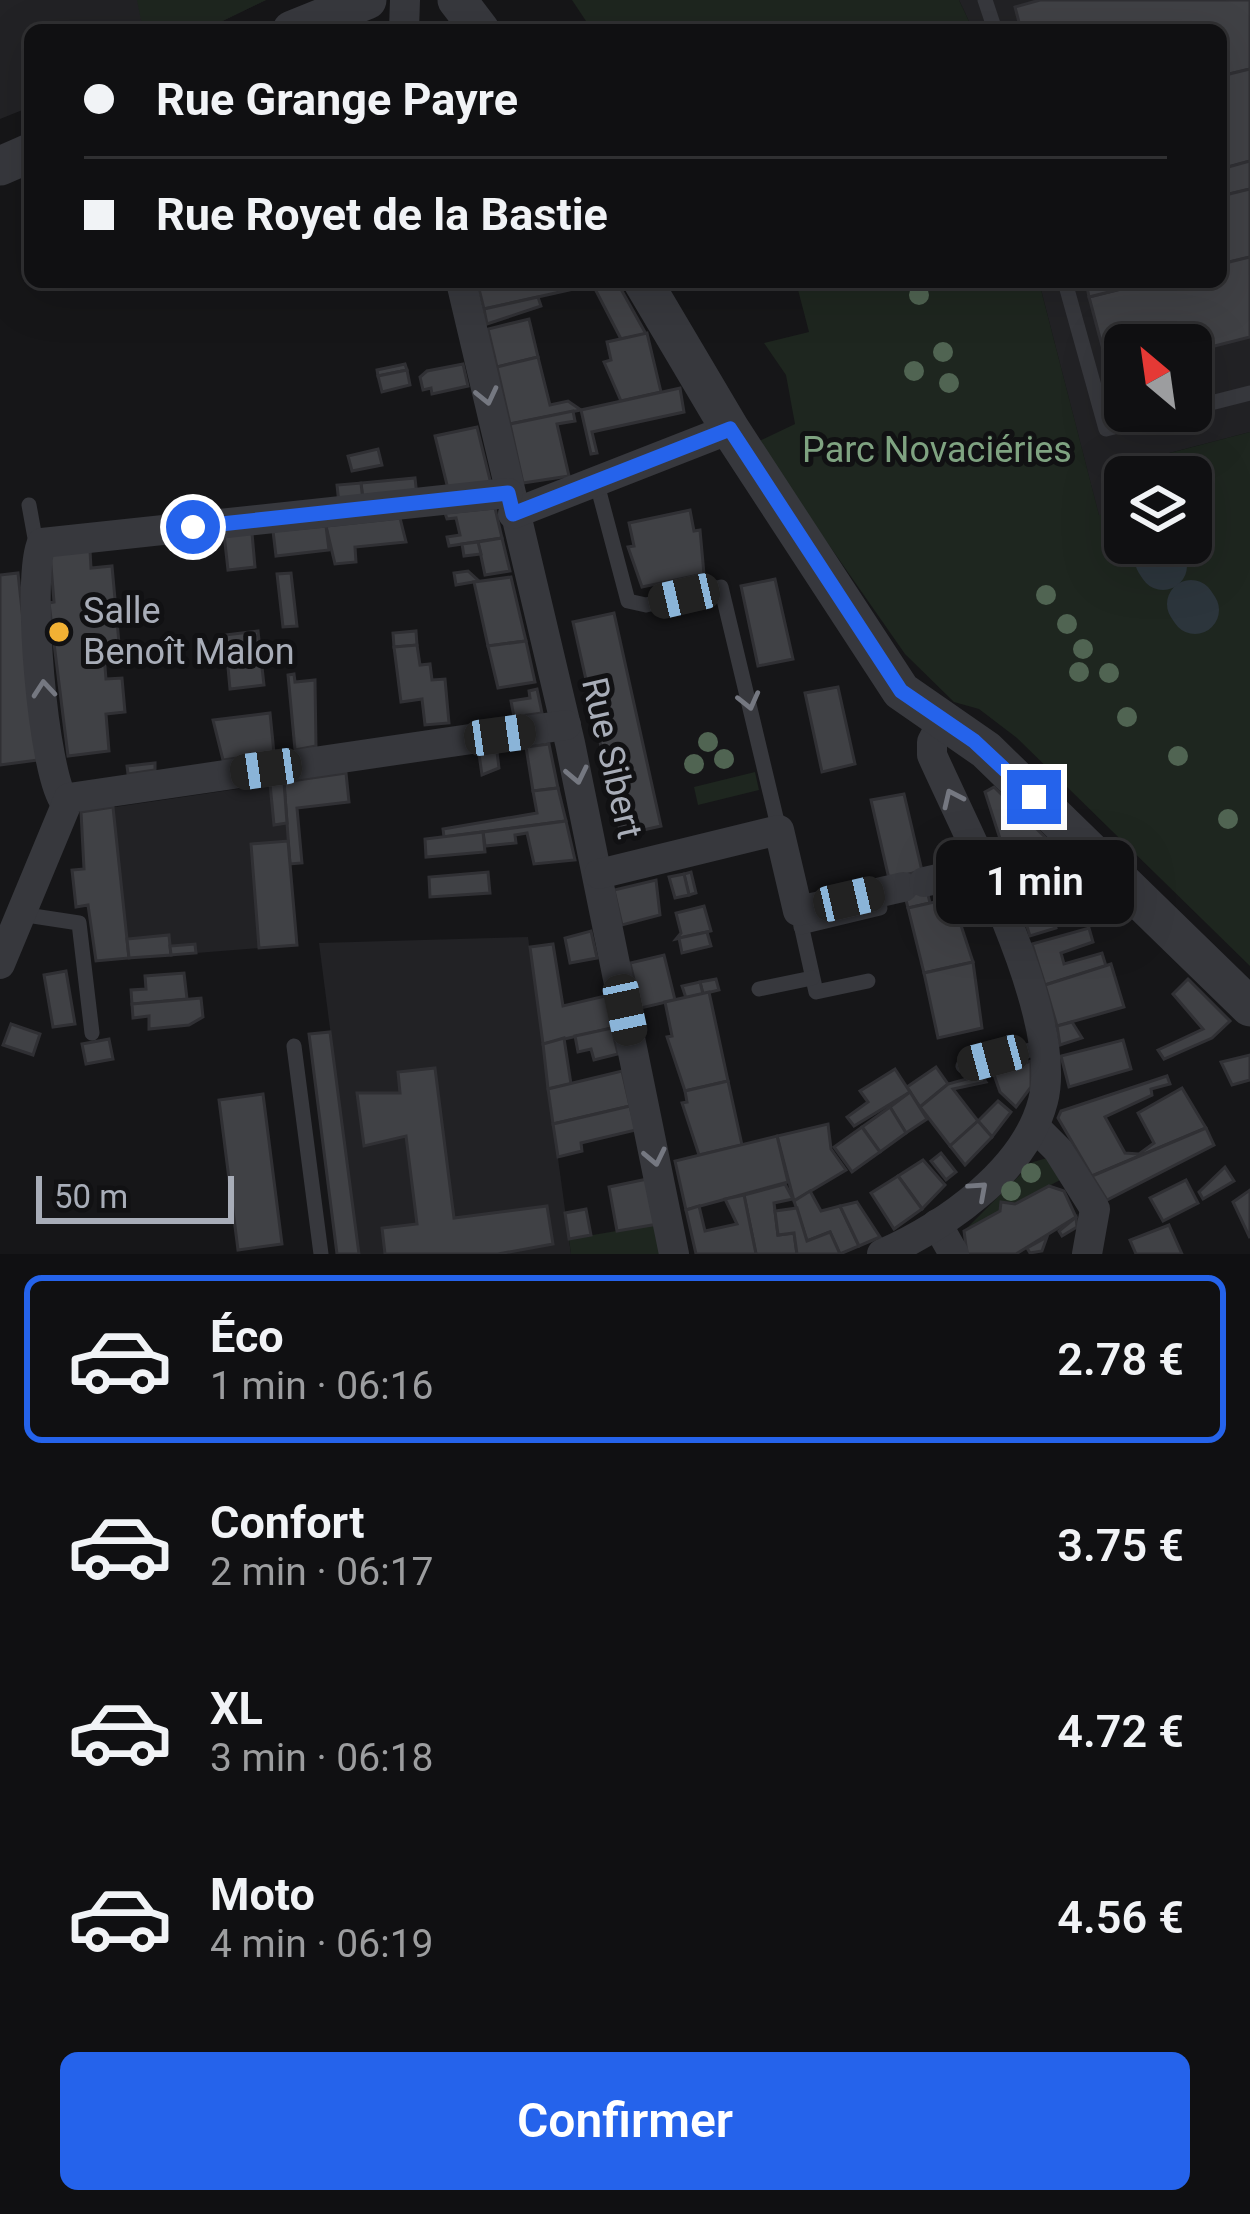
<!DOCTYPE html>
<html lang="fr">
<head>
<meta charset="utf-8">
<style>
	:root { --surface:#101012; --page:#1e1e20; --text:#f1f3f6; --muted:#9c9d9f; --line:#303032; --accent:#2563eb }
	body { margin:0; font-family:Roboto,sans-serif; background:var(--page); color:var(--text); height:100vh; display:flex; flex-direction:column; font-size:45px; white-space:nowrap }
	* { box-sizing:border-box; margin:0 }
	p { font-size:39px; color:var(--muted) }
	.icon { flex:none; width:66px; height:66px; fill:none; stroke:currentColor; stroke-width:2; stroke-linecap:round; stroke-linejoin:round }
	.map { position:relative; height:1254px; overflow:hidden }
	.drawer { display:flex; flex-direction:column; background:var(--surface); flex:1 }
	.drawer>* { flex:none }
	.hud { position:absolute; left:24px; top:24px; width:1203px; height:264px; border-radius:18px; box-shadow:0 12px 48px #0002,0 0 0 3px var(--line); display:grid; align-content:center; height:264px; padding:0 60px; background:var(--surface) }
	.needle { width:78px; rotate:331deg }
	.tools { position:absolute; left:1104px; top:324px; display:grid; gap:24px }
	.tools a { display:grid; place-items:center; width:108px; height:108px; border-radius:18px; background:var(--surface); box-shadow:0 12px 48px #0002,0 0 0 3px var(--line); font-size:60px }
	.scale { position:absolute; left:36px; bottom:30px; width:198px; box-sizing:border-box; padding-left:12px; border:6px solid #a8adb8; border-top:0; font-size:33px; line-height:42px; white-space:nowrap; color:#a8adb8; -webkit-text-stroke:9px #111113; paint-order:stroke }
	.end { position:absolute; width:54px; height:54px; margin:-27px; border:15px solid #2563eb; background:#fff; box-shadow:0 0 0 6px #fff }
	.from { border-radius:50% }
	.bubble { position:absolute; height:84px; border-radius:18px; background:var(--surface); box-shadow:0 12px 48px #0002,0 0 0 3px var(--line); font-size:39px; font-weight:600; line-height:84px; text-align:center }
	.car { position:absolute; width:36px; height:72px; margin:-36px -18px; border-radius:15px; box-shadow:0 0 9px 3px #0007; background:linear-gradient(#222 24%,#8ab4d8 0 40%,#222 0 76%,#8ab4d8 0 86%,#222 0) }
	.hud b { display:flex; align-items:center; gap:42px; height:114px; font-size:45px }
	.hud b+b { border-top:3px solid var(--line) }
	.hud i { width:30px; height:30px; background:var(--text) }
	ul { padding:21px 0 0; list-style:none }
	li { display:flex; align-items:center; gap:36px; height:168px; margin:0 24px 18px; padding:0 36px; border:6px solid transparent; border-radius:18px }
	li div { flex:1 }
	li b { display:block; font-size:45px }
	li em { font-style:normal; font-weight:600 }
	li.current { border-color:var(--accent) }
	li>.icon { width:108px; height:108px; stroke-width:1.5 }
	.cta { display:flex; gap:24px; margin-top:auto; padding:24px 60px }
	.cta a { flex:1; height:138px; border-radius:18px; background:var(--accent); color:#fff; font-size:48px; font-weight:600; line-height:138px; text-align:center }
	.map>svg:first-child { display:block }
</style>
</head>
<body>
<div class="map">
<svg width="1250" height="1254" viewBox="0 0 1250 1254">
	<rect width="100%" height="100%" fill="#161618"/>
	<!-- built -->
	<g fill="#222225" fill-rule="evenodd">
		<path d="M0,0H266L204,30H30V107L0,119Z"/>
		<path d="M959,0H1250V432L1162,455L1156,477H1125V509L1099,516L1039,282H1221V30H973ZM1125,345H1191V411H1125Z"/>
		<path d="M284,782L297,945L96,961L88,906L76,907L72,870L84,868L81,812Z"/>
		<path d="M528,937L571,1254H359L319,943Z"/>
	</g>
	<!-- green -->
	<g fill="#1e261f">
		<path d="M137,0H266L204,30H143Z"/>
		<path d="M572,0H959L973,30H592Z"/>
		<path d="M796,282H1039L1099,515L1125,509V543H1191V477H1156L1162,455L1250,432V966L1017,738L979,709L954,702L905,654L757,442L795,424L786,375L764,343L809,332Z"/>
		<path d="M755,772L759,790L698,805L694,787Z"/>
		<path d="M1047,1158L1062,1179L1015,1204L1002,1202L1000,1211L964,1231L1033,1162Z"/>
		<path d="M658,1224L664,1254H571L569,1239Z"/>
	</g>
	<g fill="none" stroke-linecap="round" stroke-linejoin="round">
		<!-- river -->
		<g stroke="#2c353c" stroke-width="48">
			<path d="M1159,560L1163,566"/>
			<path d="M1191,604L1195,610"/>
		</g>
	</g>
	<!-- building -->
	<g fill="#404145" stroke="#303034" stroke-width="3">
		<path d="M1040,0H1250V69L1221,76V30H1021L1015,7Z"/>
		<path d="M1250,69V161L1221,169V76Z"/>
		<path d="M1250,161V189L1221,196V169Z"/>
		<path d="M1250,189V257L1221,264V196Z"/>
		<path d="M1250,257V337L1191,352V345H1125V368L1109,372L1089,297L1149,282H1221V264Z"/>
		<path d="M510,282H605L484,309L479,289Z"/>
		<path d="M617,282L646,334L621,339L593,285Z"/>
		<path d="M1086,282H1149L1089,297Z"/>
		<path d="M538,297L541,306L487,324L484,309Z"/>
		<path d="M529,319L538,357L497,367L488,329Z"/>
		<path d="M647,333L661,392L621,401L604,362L611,360L607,342Z"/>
		<path d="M538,357L550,405L568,401L581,410L510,424L497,367Z"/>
		<path d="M405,364L407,370L378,376L377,370Z"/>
		<path d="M463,364L468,386L432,394L431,388L423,390L420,377L427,371Z"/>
		<path d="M407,370L410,385L382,392L378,376Z"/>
		<path d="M680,388L684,412L592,432L597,453L591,454L581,410Z"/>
		<path d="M573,411L575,421L557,424L569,476L523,483L510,424Z"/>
		<path d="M477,427L491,484L449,493L435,436Z"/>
		<path d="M378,449L382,465L352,471L348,456Z"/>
		<path d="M415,478L417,496L363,501L361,483Z"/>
		<path d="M361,483L363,501L339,504L337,485Z"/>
		<path d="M495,508L502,538L449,546L447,537L460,535L456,518L447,519L445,513Z"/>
		<path d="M690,510L694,531L700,530L704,574L642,587L628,547L634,546L629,523Z"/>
		<path d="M400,518L406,542L355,547L356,562L335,564L326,526Z"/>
		<path d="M326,526L329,550L276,556L273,531Z"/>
		<path d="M252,533L255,567L228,570L224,534Z"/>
		<path d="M502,538L510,571L485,575L478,542Z"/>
		<path d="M478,542L481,554L464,556L462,544Z"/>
		<path d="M90,550L91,568L112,566L120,654L104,655L106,679L122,678L125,712L106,714L109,751L68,756L49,603L54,602L50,554Z"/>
		<path d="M468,571L479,581L456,585L454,573Z"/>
		<path d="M18,573L38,760L0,765V575Z"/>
		<path d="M291,573L297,626L283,627L277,574Z"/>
		<path d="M511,577L526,641L488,646L474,582Z"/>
		<path d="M775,579L793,659L758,666L741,586Z"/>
		<path d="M614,613L661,826L621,835L573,622Z"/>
		<path d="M258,631L264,685L230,689L225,635Z"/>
		<path d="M416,631L417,645L394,647L393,633Z"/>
		<path d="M526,641L535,682L498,688L488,646Z"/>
		<path d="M417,645L420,665L430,664L432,680L445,679L449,723L425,725L422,699L401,702L394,647Z"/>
		<path d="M294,674L295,682L315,680L316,746L295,750L288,675Z"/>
		<path d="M838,687L855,764L822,772L805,693Z"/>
		<path d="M537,689L542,713L514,717L511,701L530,698L529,691Z"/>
		<path d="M270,713L274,753L223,760L213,720Z"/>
		<path d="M549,744L558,788L533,791L526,747Z"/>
		<path d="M497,752L499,768L482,775L479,754Z"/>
		<path d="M155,763V770L128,774L127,766Z"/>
		<path d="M346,773L349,802L297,808L302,863L290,864L284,782Z"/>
		<path d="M284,782L287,823L274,825L270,784Z"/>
		<path d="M994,787L1047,839L1003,848L985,792Z"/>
		<path d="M558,788L566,821L444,837L443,829L537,813L533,791Z"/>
		<path d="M904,794L922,871L889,879L871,800Z"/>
		<path d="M113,807L129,958L96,961L88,905L76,907L72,870L84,869L81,812Z"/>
		<path d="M566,821L575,860L534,864L527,833L515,835L516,843L485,846L483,832Z"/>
		<path d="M483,832L485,852L426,857L425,839Z"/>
		<path d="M1047,839L1075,866L1014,886L1003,848Z"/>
		<path d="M288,841L297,945L259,948L251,844Z"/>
		<path d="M1064,869L1067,880L1043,883L1056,928L1030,936L1014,886Z"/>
		<path d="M922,871L930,903L908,908L900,876Z"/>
		<path d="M488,872L490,893L430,897L429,877Z"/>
		<path d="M691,872L696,893L689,895L684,874Z"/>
		<path d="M684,874L689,895L675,898L669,877Z"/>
		<path d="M656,880L660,915L622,925L614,890Z"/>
		<path d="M1102,893L1115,906L1098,922L1085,909Z"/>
		<path d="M952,898L973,962L924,973L908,908Z"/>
		<path d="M704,906L711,931L676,939L681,933L676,913Z"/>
		<path d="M1089,928L1093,942L1061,953L1064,964L1102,953L1106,966L1045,985L1032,944Z"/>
		<path d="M591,931L597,958L570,963L565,938Z"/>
		<path d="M707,932L711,946L682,953L679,938Z"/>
		<path d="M169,935L171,955L129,958L127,939Z"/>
		<path d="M195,944L196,953L171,955L170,946Z"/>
		<path d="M553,944L563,1006L605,996L612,1028L543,1044L530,947Z"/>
		<path d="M664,955L675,1000L641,1008L630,963Z"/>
		<path d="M973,962L982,1028L938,1038L924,973Z"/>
		<path d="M1111,964L1124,1007L1057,1026L1045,985Z"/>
		<path d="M66,971L75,1024L53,1027L44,975Z"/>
		<path d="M184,973L187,999L132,1004L131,990L146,989L145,976Z"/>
		<path d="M716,979L719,990L703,994L700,982Z"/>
		<path d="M1188,979L1230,1021L1212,1038L1164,1059L1158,1050L1203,1029L1173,994Z"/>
		<path d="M700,982L703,994L686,998L682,986Z"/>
		<path d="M709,992L728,1081L685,1091L667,1037L672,1036L665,1002Z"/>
		<path d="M201,998L203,1017L189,1025L149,1029V1016L133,1018L132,1004Z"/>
		<path d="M1072,1022L1082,1038L1060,1045L1057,1026Z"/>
		<path d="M11,1024L40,1034L33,1055L3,1045Z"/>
		<path d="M612,1028L618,1054L594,1060L591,1049L578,1052L575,1036Z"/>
		<path d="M330,1032L359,1254H337L309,1034Z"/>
		<path d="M564,1038L571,1084L548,1089L543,1044Z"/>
		<path d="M109,1039L113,1059L86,1064L82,1044Z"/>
		<path d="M1123,1040L1131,1069L1069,1087L1061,1056Z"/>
		<path d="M1250,1055V1080L1232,1085L1221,1062Z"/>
		<path d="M1031,1061V1087L1016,1107L1000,1092L993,1072Z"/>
		<path d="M936,1067L948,1084L920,1107L907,1087Z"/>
		<path d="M435,1068L454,1218L547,1206L553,1244L498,1254H385L382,1228L417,1224L406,1136L364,1146L357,1093H400L398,1072Z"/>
		<path d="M895,1069L910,1092L854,1126L847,1117L868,1102L860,1091Z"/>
		<path d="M622,1071L630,1106L553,1124L548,1089Z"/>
		<path d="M981,1075L986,1082L953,1089L978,1121L950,1146L920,1107L948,1084Z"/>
		<path d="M1167,1076L1170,1084L1151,1089L1152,1095L1105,1117L1125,1153L1139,1154L1154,1143L1138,1113L1182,1088L1206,1128L1092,1176L1058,1118L1061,1111Z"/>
		<path d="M728,1081L742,1145L699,1155L682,1103L687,1102L685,1091Z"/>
		<path d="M910,1092L927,1119L906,1133L890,1107Z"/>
		<path d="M263,1094L282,1244L238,1250L219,1100Z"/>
		<path d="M998,1101L1011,1112L992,1137L978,1121Z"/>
		<path d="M630,1106L636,1130L581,1143L582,1151L558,1157L553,1124Z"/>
		<path d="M890,1107L906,1133L880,1152L862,1127Z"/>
		<path d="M978,1121L992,1137L965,1165L950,1146Z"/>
		<path d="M828,1124L831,1149L846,1170L794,1201L777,1136Z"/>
		<path d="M862,1127L880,1152L852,1172L834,1147Z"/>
		<path d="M1206,1128L1214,1145L1107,1200L1092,1176Z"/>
		<path d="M777,1136L788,1182L686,1210L675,1161Z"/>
		<path d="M941,1153L956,1172L946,1180L931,1161Z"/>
		<path d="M923,1160L945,1185L922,1209L898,1176Z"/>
		<path d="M1225,1167L1234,1181L1203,1199L1199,1192Z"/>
		<path d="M898,1176L922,1209L894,1229L871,1193Z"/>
		<path d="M647,1179L658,1224L617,1231L609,1187Z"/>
		<path d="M1186,1180L1198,1203L1163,1221L1150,1198Z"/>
		<path d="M785,1184L793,1199L774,1203L778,1235L794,1233L797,1254H756L744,1195Z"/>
		<path d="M1049,1186L1064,1191L1076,1217L1016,1254H967L964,1231L1000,1211L1001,1202L1015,1204Z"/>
		<path d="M1250,1190V1238L1233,1202Z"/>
		<path d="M810,1191L821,1211L840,1206L859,1246L840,1254L830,1232L807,1241L794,1201Z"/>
		<path d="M744,1195L756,1254H696L686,1210L699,1206L705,1231L737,1224L725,1199Z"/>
		<path d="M857,1202L880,1237L859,1246L840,1206Z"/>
		<path d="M797,1208L807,1241L830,1232L840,1254H797L794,1233L778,1235L775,1211Z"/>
		<path d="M586,1209L591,1235L569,1239L565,1213Z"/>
		<path d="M1076,1217L1077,1227L1062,1236L1059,1231Z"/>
		<path d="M1169,1225L1182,1254H1136L1130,1240Z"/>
		<path d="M1047,1237L1042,1251L1030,1253L1027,1248Z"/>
	</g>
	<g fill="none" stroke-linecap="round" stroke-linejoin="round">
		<!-- service -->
		<g stroke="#37383d" stroke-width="15">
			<path d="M985,0L995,30"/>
			<path d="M1065,282L1106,429L1178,411"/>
			<path d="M1191,408L1250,393"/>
			<path d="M597,484L628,601L646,605L721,587L779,830"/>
			<path d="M29,505L37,549"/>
			<path d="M798,911L816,992L868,981"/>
			<path d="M20,914L79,923L92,1033"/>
			<path d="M801,927L880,908"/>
			<path d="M759,989L812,978"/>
			<path d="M294,1046L321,1254"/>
			<path d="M963,1066L1043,1047"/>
		</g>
		<!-- minor -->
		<g stroke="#37383d" stroke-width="30">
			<path d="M404,30L405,0"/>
			<path d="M461,282L570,743L674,1254"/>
			<path d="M513,514L730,429"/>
			<path d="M65,802C43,776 26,575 42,543L508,493"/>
			<path d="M599,874L779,830L798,911L903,887"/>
			<path d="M924,882L985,868"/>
			<path d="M0,964L69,798L566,725"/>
			<path d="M1035,1127L1058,1150L1095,1209L1087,1254"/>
			<path d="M937,1224L954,1254"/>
			<path d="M882,1254C945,1226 1025,1171 1043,1101C1065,1018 967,834 932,755V742L943,721"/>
		</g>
		<!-- tertiary -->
		<g stroke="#37383d" stroke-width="39">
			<path d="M457,0L480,30"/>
			<path d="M292,30L367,0"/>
			<path d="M0,166L30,153"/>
			<path d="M643,282L730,429L901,691L986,750L1250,1007"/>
		</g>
	</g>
	<!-- trees -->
	<g fill="#506452">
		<circle cx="919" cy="295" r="10"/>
		<circle cx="943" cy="352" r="10"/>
		<circle cx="914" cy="371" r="10"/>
		<circle cx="949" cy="383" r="10"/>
		<circle cx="1046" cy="595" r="10"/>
		<circle cx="1067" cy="624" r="10"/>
		<circle cx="1083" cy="649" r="10"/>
		<circle cx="1079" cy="672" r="10"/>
		<circle cx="1109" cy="673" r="10"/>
		<circle cx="1127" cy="717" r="10"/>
		<circle cx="708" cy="742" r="10"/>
		<circle cx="1178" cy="756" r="10"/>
		<circle cx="724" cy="759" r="10"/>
		<circle cx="694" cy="764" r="10"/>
		<circle cx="1228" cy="819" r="10"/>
		<circle cx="1031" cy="1173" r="10"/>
		<circle cx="1011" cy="1191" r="10"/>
	</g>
	<!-- one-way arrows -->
	<defs><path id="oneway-chevron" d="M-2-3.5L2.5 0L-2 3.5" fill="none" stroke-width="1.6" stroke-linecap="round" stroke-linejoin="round" transform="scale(3)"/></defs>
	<g stroke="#757881">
		<use href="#oneway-chevron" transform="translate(487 396) rotate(77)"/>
		<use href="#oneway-chevron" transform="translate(44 689) rotate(-95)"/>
		<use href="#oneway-chevron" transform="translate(749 701) rotate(76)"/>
		<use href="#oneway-chevron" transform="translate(577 775) rotate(78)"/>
		<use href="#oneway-chevron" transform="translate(952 798) rotate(-115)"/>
		<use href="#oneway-chevron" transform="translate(655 1157) rotate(78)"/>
		<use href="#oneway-chevron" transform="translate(979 1190) rotate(-42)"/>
	</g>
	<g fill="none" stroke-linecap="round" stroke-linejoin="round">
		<!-- route -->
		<path stroke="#2563eb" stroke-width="15" d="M193,527L508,493L513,514L730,429L901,691L974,741L1034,797"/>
	</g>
	<!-- markers -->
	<circle fill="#f2b134" stroke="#111113" stroke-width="4.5" cx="59" cy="632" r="12"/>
	<g text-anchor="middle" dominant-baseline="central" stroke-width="10" stroke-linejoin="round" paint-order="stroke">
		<!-- park labels -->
		<g font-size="36" fill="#7fa381" stroke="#111113">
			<text x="937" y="450">Parc Novaciéries</text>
		</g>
		<!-- poi labels -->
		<g font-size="36" fill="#a8adb8" stroke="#111113" text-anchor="start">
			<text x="83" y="611">Salle<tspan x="83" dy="41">Benoît Malon</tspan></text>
		</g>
		<!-- street labels -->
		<g font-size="36" fill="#a8adb8" stroke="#111113">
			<text transform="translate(612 758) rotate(77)">Rue Sibert</text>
		</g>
	</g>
</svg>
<div class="tools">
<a><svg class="needle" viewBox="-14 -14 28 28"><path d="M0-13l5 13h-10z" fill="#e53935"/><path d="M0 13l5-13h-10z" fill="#9c9d9f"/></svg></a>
<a><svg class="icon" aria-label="layers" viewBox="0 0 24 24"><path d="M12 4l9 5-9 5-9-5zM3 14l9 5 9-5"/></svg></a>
</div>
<div class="scale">50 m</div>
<i class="end from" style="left:193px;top:527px"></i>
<i class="end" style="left:1034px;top:797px"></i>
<div class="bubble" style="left:936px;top:840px;width:198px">1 min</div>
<i class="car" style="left:684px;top:596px;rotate:257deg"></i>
<i class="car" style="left:500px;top:735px;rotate:82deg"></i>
<i class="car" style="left:266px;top:769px;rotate:262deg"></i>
<i class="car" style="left:849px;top:899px;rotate:77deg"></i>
<i class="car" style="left:625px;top:1010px;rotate:168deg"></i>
<i class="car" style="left:993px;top:1058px;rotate:255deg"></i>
<div class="hud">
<b><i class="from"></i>Rue Grange Payre</b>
<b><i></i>Rue Royet de la Bastie</b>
</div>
</div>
<section class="drawer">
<ul>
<li class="current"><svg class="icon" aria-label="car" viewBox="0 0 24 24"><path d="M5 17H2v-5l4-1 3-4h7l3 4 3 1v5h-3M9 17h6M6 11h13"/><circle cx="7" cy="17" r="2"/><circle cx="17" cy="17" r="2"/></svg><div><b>Éco</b><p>1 min · 06:16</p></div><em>2.78 €</em></li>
<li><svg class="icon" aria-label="car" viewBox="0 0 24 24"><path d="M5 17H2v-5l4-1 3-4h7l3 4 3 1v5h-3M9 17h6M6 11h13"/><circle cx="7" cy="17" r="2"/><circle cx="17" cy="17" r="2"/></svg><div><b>Confort</b><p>2 min · 06:17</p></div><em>3.75 €</em></li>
<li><svg class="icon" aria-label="car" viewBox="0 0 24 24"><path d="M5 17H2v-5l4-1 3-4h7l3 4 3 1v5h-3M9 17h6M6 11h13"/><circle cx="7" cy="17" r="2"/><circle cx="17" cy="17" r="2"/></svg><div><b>XL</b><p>3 min · 06:18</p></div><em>4.72 €</em></li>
<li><svg class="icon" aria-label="car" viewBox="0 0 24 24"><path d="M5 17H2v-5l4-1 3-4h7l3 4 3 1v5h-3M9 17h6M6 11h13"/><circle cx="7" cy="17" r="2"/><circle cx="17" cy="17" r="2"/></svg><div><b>Moto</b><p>4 min · 06:19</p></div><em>4.56 €</em></li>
</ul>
<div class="cta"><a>Confirmer</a></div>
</section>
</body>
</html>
